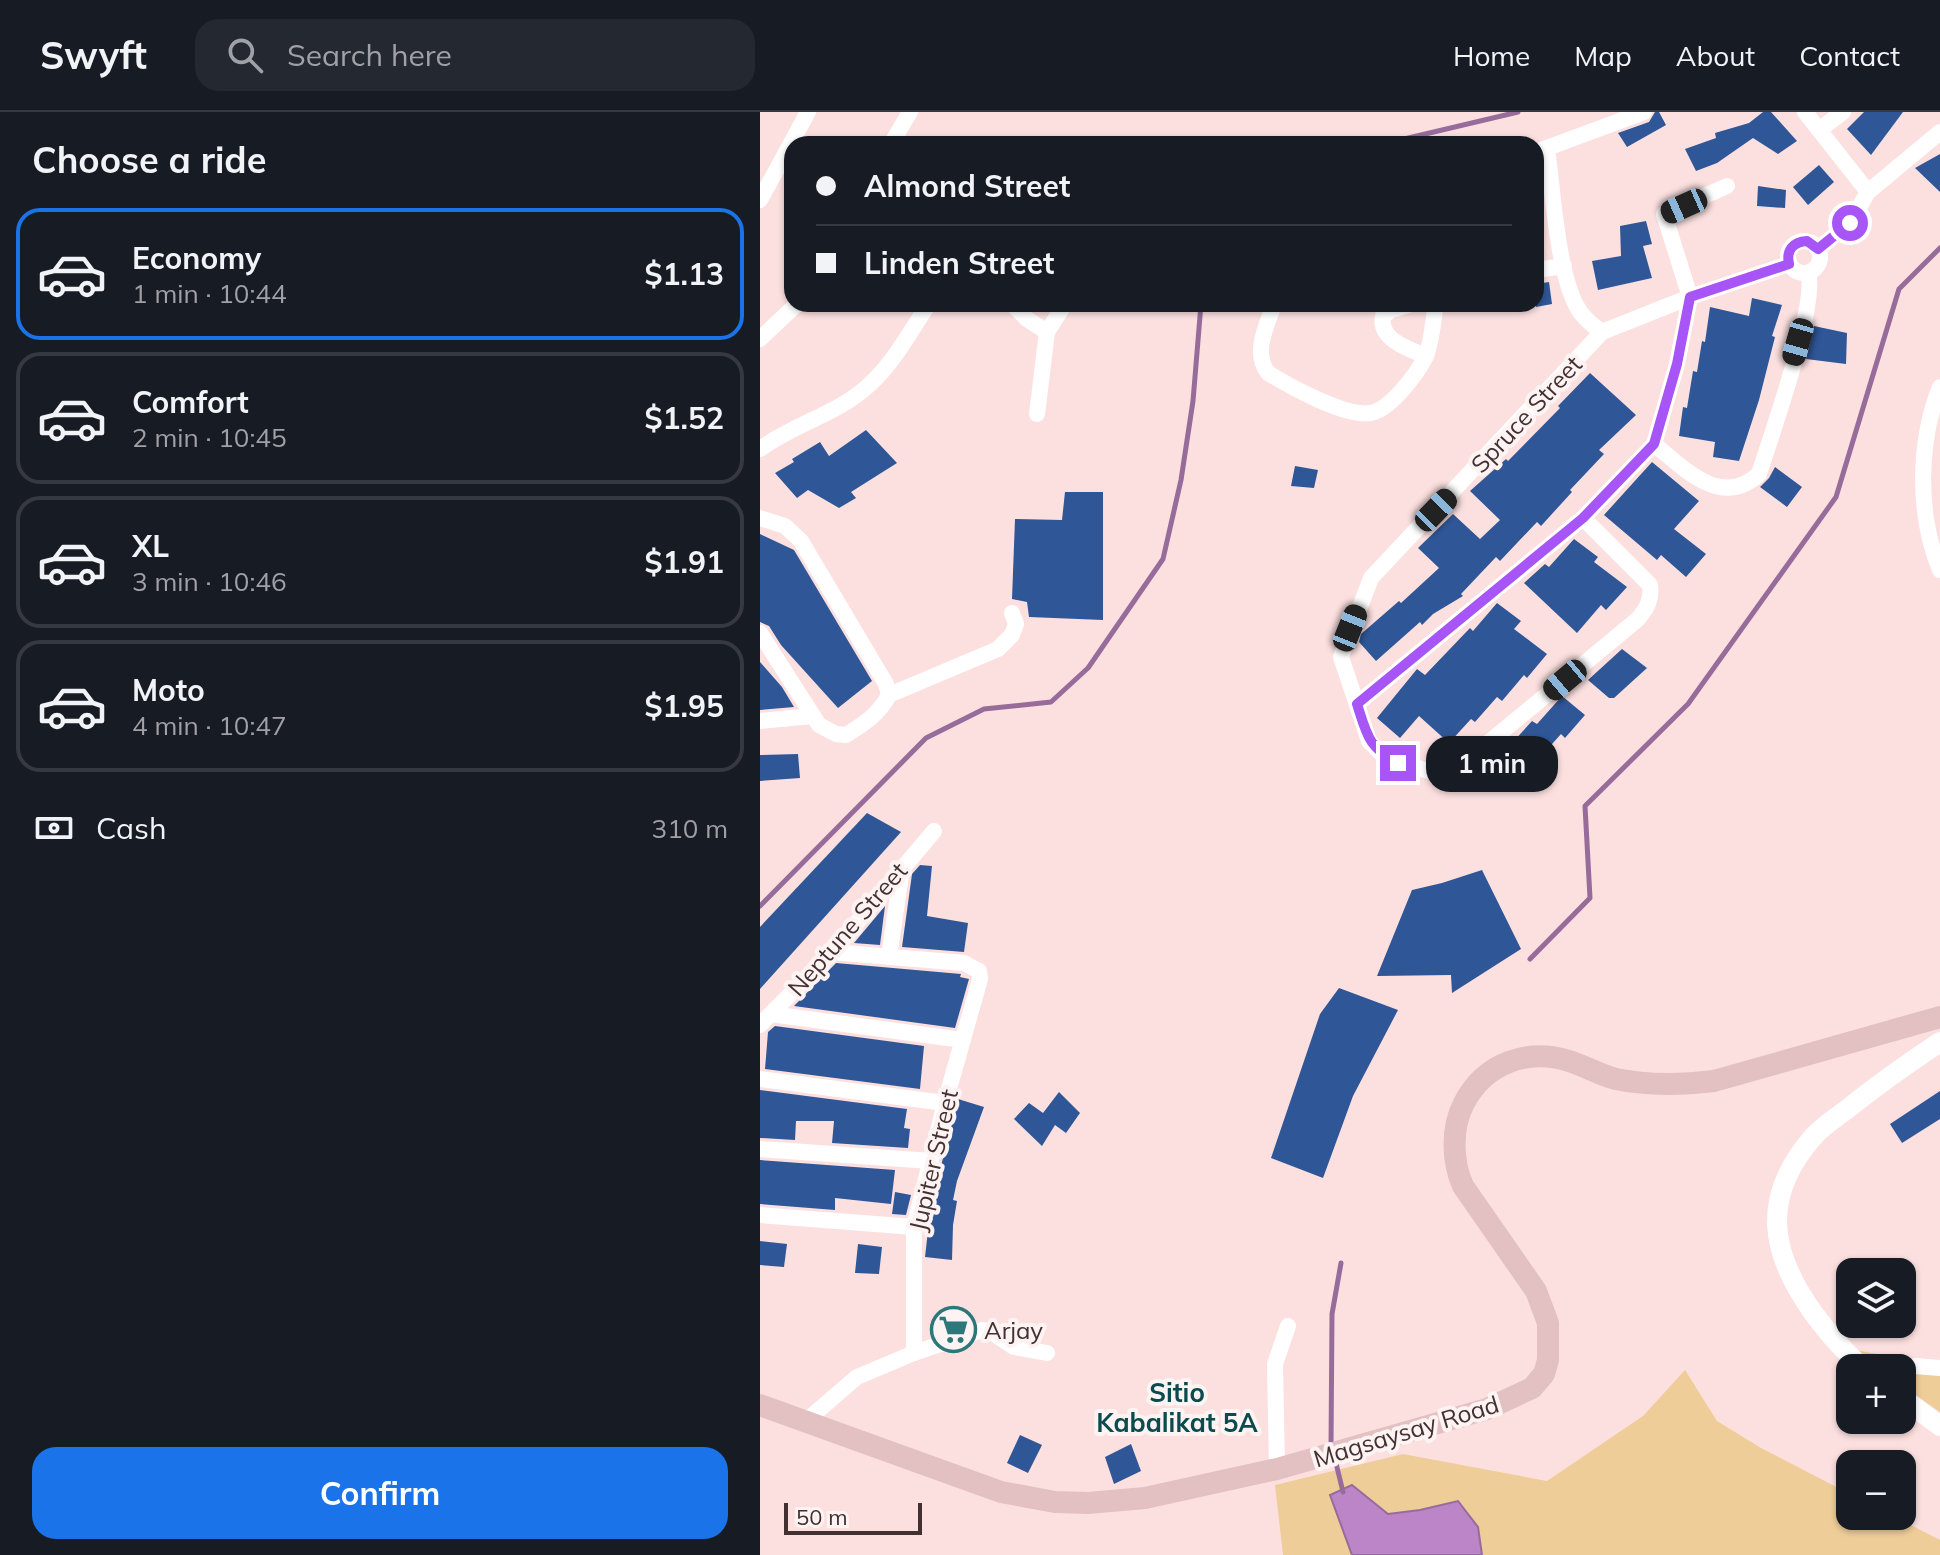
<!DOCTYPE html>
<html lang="en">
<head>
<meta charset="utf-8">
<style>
	:root { --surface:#171b24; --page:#242831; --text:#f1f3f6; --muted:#9ea1a6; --line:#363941; --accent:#1a73e8 }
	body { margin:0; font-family:Mulish,sans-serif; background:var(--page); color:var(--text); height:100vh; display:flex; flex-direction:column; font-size:30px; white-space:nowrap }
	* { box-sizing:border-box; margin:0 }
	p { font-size:26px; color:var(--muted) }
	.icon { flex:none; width:44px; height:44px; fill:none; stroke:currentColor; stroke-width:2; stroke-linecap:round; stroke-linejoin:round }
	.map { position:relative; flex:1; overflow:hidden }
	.panel { display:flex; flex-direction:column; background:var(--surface); width:760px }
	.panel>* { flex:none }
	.guide { position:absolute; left:24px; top:24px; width:760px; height:176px; border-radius:24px; box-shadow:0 2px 6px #0004; display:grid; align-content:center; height:176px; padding:0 32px; background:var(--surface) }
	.fabs { position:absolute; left:1076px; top:1146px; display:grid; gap:16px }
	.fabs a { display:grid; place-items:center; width:80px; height:80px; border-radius:16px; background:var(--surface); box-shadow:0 2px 6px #0004; font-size:40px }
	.scale { position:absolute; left:24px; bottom:20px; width:138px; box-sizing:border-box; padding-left:8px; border:4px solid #433131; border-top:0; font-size:22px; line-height:28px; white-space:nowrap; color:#433131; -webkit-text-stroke:6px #fcf3f2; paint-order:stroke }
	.end { position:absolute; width:36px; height:36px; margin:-18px; border:10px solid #a855f7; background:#fff; box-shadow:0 0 0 4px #fff }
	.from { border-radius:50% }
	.bubble { position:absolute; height:56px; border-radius:24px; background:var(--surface); box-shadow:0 2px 6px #0004; font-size:26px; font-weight:700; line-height:56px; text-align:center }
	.car { position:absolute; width:24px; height:48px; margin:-24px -12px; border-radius:10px; box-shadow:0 0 6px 2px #0007; background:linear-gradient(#222 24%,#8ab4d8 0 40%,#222 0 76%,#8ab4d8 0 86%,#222 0) }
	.guide b { display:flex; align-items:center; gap:28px; height:76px; font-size:30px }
	.guide b+b { border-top:2px solid var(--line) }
	.guide i { width:20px; height:20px; background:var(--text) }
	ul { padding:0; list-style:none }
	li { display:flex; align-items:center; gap:24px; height:132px; margin:0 16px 12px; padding:0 16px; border:4px solid var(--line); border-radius:24px }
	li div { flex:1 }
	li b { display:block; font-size:30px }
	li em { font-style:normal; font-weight:700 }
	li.selected { border-color:var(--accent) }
	li>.icon { width:72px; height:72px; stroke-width:1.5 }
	h2 { padding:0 32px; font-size:36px; line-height:96px }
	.pay { display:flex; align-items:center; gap:20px; height:88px; padding:0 32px; font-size:30px }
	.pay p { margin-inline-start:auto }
	.button { display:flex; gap:16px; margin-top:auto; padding:16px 32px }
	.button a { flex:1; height:92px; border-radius:24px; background:var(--accent); color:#fff; font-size:32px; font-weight:700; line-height:92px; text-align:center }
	header { display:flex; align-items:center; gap:48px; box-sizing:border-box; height:112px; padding:0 40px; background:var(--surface); border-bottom:2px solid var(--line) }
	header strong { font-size:38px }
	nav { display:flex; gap:44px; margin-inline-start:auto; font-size:28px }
	.search { width:560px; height:72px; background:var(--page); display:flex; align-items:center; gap:20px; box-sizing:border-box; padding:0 28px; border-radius:24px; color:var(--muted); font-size:30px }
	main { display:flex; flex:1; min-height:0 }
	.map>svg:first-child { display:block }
</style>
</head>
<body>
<header>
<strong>Swyft</strong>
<div class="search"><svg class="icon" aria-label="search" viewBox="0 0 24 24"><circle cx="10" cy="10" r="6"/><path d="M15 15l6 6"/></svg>Search here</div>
<nav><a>Home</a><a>Map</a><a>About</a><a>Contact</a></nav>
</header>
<main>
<section class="panel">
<h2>Choose a ride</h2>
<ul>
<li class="selected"><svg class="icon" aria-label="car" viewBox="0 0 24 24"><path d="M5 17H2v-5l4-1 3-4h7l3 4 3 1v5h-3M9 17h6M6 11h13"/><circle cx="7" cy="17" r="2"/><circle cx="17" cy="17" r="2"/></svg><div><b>Economy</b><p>1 min · 10:44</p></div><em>$1.13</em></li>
<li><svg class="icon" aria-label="car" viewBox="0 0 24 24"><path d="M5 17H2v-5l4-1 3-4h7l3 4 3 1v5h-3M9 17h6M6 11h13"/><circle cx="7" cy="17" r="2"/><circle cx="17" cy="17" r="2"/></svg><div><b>Comfort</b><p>2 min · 10:45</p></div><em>$1.52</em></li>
<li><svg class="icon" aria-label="car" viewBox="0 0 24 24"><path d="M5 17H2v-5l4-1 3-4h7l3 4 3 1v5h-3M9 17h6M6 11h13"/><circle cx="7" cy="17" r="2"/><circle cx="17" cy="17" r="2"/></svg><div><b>XL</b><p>3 min · 10:46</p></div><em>$1.91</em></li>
<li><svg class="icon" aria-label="car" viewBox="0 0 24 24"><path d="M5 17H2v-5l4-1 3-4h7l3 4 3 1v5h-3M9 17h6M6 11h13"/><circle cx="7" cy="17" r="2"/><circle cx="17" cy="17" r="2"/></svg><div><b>Moto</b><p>4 min · 10:47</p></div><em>$1.95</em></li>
</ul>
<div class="pay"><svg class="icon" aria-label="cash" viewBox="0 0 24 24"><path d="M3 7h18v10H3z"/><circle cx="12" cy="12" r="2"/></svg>Cash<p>310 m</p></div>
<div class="button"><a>Confirm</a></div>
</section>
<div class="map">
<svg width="1180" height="1443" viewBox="0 0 1180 1443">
	<rect width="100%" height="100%" fill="#fce0e0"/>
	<!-- green -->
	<g fill="#eecd98">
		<path d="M1095,1238L1180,1253V1300L1142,1273V1256H1119Z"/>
		<path d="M925,1258L957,1309L1001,1336L1090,1382V1404H1133L1180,1428V1443H523L515,1373L643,1342L787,1369L883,1304Z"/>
	</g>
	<!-- water -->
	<path fill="#bb85c8" stroke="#976c9b" stroke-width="2" d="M592,1373L628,1402L660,1398L698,1389L718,1415L722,1443H592L570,1383Z"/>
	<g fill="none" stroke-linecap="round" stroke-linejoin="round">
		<!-- stream -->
		<g stroke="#976c9b" stroke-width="5">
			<path d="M623,32L758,0"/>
			<path d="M0,794L166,626L224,597L291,590L328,556L403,447L421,368L433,289L441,192"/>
			<path d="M770,847L830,786L825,694L928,592L1076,385L1139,177L1180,136"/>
			<path d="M571,1334L572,1202L581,1151"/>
			<path d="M575,1347L583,1380"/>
		</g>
	</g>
	<!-- building -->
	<g fill="#2f5696">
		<path d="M895,0H899L906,13L867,35L858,21L889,10Z"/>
		<path d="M1003,0H1011L1037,29L1018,42L993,26L957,51L936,59L925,37L956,26L955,21L989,11Z"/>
		<path d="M1104,0H1143L1111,43L1087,17Z"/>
		<path d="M1180,42V80L1155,56Z"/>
		<path d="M1059,53L1074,70L1048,93L1033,75Z"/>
		<path d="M998,74L1026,78L1025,96L997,94Z"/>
		<path d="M886,109L892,132L883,134L892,166L838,178L832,149L861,144L860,114Z"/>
		<path d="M789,170L792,192L776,195V172Z"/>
		<path d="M992,186L1022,193L1012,224L1015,225L999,288L979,349L953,345L955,330L919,324L923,295L927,296L933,259L937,260L942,229L945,230L950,195L989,204Z"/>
		<path d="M1054,214L1087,221L1086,252L1046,247Z"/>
		<path d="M830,261L876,303L839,338L844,342L810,378L812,380L781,414L777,410L740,449L736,445L701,482L703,484L673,502L662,513L660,510L616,549L599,530L601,522L639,489L641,491L679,456L658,436L693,402L720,427L740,408L710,379L746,347L748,349L800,296L798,294Z"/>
		<path d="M106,318L137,351L91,380L96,386L79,396L48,378L37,386L15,361L34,350L32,347L60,330L69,344Z"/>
		<path d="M892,350L939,389L914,417L946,442L926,465L901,443L897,448L844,403Z"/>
		<path d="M535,354L558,358L554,376L531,374Z"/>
		<path d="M1015,355L1042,375L1027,395L1000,375L1009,366Z"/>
		<path d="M305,380H343V508L269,505L267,490L252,487L255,407L302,408Z"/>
		<path d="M0,422L34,438L112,569L78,596L21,533L9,514L0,510Z"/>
		<path d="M814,427L838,445L834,450L867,475L846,498L841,493L817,521L764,471L785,452L789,455Z"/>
		<path d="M737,491L761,509L754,517L787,542L767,566L764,563L742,589L737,585L715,610L711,607L689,631L659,604L640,626L617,606L657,557L665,563L710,516L713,519Z"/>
		<path d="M862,537L887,556L854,586H849L828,568Z"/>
		<path d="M0,550L22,575L34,595L0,598Z"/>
		<path d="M802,584L825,603L805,626L801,622L776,650L753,630L772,609L777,612Z"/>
		<path d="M38,642L40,666L0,669V643Z"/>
		<path d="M107,701L141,720L0,877V815Z"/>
		<path d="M160,753L172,754L167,804L208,811L204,840L142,835L152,762Z"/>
		<path d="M722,758L761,837L692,881L691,863L617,864L652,778L682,771Z"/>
		<path d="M125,794L120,833L94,831Z"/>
		<path d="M76,851L201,862L200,865L209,867L195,916L34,894Z"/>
		<path d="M579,876L638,898L593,984L563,1066L511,1046L560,902Z"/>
		<path d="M15,914L164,934L160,977L5,957L8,920Z"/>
		<path d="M0,978L147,997L144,1016L150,1017L148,1036L72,1031L74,1009H36L35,1028L0,1026Z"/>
		<path d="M1180,979V1007L1142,1031L1130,1012Z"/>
		<path d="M299,980L320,1001L306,1021L295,1013L282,1034L254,1007L269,991L283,1001Z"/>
		<path d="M198,987L224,995L197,1069L193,1088L197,1089L193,1113L192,1148L165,1145L169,1110L167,1109Z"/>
		<path d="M0,1048L135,1058L131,1092L75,1086V1098L0,1092Z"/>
		<path d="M135,1080L151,1083L146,1103L132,1102Z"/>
		<path d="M0,1129L27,1132L24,1155L0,1153Z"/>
		<path d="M98,1132L122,1135L119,1162L95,1161Z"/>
		<path d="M260,1323L282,1333L268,1361L247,1351Z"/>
		<path d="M371,1332L381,1359L354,1372L345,1345Z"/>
	</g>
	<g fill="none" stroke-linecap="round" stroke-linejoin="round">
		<!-- minor -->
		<g stroke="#fff" stroke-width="16">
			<path d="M1045,0L1108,80"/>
			<path d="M1059,18L1083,0"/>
			<path d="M131,32L150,0"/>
			<path d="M787,36C793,79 797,156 816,193C822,205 831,212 842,220"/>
			<path d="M776,40L884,0"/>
			<path d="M0,88L48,0"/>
			<circle cx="1044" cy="145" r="16"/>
			<path d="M1058,137L1090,111L1108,80L1180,20"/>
			<path d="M776,158L804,154"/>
			<path d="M252,192L267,207L287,220L305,192"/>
			<path d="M514,192C507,214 492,240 508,261C529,274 585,305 610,301C629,299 656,263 665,246C672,232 673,208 676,192"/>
			<path d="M651,192L631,198L623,204C618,227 648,237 666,244"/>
			<path d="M0,227L37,192"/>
			<path d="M1180,275C1158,330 1157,402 1180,458"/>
			<path d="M277,302L287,220"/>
			<path d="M894,332C925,357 961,397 999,362C1011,324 1058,192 1048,161"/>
			<path d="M0,337C34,312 78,302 109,273C134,251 150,219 169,192"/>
			<path d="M0,406L25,414L41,429L126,572L129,583C119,602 104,612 86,623L76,622L59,613L0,521"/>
			<path d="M823,406L890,473C892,488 887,496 878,507L693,660L677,661L638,651L622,642L609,629L581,545L611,466L842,220L930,185L1029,152"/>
			<path d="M129,583L238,537L252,523L256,512L252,501"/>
			<path d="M597,592L823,406L894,332L917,252L930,185L904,102L967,74"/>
			<path d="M0,609L53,604"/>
			<path d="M72,840L204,851L219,859L220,867L185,991L154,1115V1241"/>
			<path d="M129,845L142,756"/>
			<path d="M11,902L203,928"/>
			<path d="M0,913L72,840L174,719"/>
			<path d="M0,967L185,991"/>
			<path d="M0,1037L171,1049"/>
			<path d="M0,1103L154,1115"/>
			<path d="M1155,1254L1180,1256"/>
			<path d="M47,1308L97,1265L154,1241L222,1218L230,1219L254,1235L287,1241"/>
			<path d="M517,1357L515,1252L528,1214"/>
		</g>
		<!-- tertiary -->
		<g stroke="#fff" stroke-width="20">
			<path d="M1103,1256C1083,1239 1069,1222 1054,1202C1010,1141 1000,1086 1053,1025C1062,1015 1075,1006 1086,998C1116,974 1148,951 1180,930"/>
			<path d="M1142,1286L1180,1314"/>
		</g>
		<!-- secondary -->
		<path stroke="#e3c0c1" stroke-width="22" d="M0,1293L241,1380L295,1390L328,1391L385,1386L517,1357L727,1297L772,1276L784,1262L788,1248V1211L776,1179L703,1074C692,1049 691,1016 704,991C725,951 767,936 809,949C825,954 840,963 856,967C889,974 920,973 954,969L1180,905"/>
	</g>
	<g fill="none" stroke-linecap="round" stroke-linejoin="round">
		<!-- route -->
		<path stroke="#a855f7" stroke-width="10" d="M638,651C608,635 607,623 597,592L823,406L894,332L917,252L930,185L1029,152C1026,138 1033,130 1047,129L1058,137L1090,111"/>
	</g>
	<!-- icons -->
	<defs>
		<symbol id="supermarket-ring" viewBox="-11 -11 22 22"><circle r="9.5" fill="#fcf3f2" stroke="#2d777a" stroke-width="1.5"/><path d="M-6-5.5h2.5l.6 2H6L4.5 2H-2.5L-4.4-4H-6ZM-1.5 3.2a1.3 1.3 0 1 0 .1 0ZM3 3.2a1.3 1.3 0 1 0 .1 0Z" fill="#2d777a"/></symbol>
	</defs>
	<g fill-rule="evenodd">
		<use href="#supermarket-ring" x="168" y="1192" width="51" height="51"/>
	</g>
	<g text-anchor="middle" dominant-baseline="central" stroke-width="8" stroke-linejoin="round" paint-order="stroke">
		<!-- street labels -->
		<g font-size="24" fill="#433131" stroke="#fcf3f2">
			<text transform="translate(766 302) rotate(-47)">Spruce Street</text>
			<text transform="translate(87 817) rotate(-49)">Neptune Street</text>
			<text transform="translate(173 1048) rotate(-77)">Jupiter Street</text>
			<text transform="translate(646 1319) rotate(-17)">Magsaysay Road</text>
		</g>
		<!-- poi labels -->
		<g font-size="24" fill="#433131" stroke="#fcf3f2" text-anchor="start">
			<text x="224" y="1218">Arjay</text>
		</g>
		<!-- neighbourhood labels -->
		<g font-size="26" font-weight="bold" fill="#0a4b4d" stroke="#fcf3f2">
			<text x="417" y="1280">Sitio<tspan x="417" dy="30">Kabalikat 5A</tspan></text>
		</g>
	</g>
</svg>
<div class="fabs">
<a><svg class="icon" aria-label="layers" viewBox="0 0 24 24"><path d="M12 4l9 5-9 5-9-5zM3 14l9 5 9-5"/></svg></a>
<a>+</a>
<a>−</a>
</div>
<div class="scale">50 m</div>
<i class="end from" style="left:1090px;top:111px"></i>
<i class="end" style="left:638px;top:651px"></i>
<div class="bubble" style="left:666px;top:624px;width:132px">1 min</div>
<i class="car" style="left:924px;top:94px;rotate:246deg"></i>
<i class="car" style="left:1038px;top:230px;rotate:196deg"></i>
<i class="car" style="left:676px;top:398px;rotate:44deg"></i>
<i class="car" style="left:590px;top:516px;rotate:22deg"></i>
<i class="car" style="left:805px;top:568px;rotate:230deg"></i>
<div class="guide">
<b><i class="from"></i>Almond Street</b>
<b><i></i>Linden Street</b>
</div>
</div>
</main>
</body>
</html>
